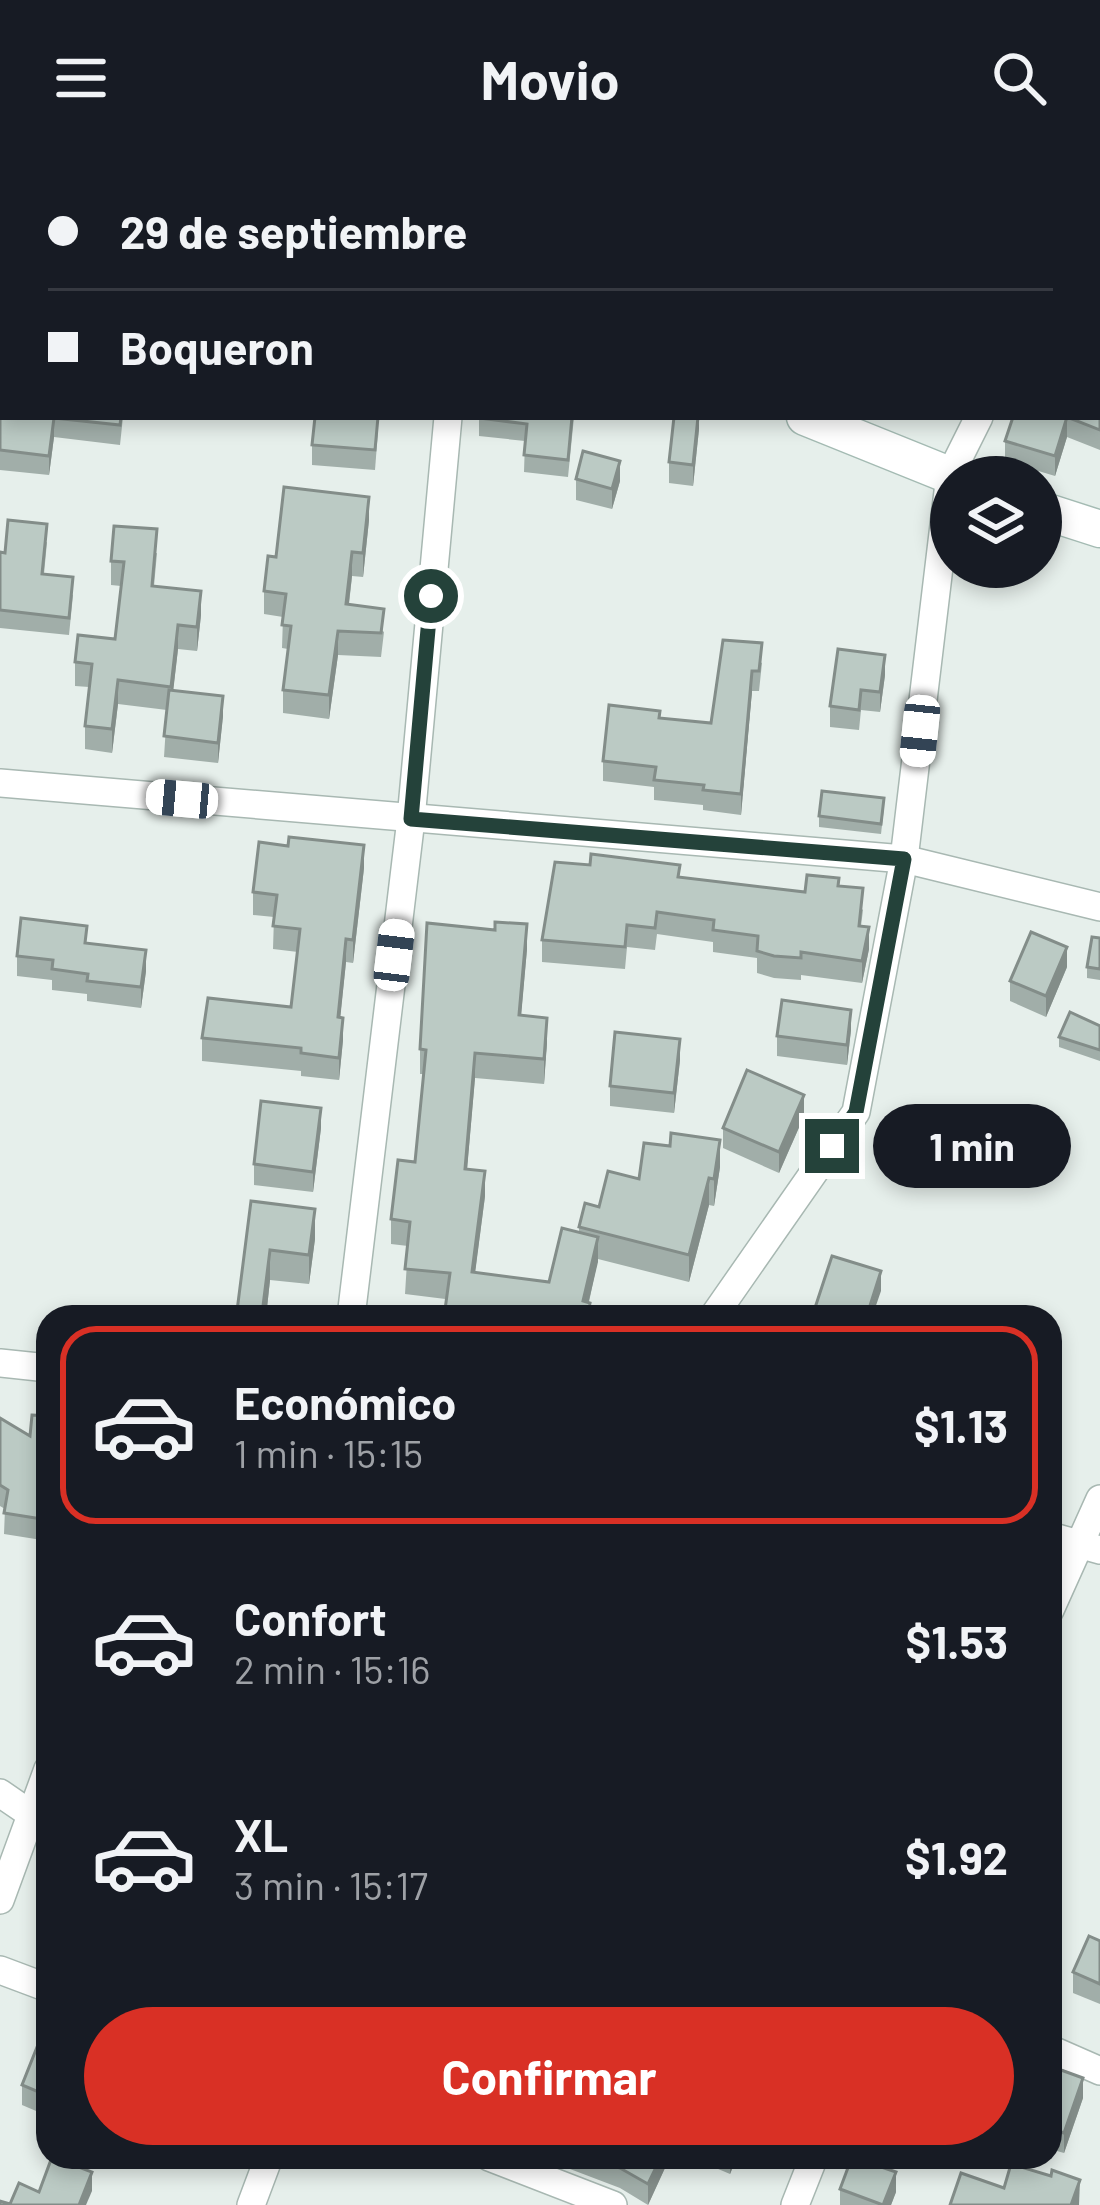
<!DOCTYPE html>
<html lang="es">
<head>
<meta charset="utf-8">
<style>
	:root { --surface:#171b24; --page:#242831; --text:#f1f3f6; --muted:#9ea1a6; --line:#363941; --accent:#d93025 }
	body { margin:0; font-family:Barlow,sans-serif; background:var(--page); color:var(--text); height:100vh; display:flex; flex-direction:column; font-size:45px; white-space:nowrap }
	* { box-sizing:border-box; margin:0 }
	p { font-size:39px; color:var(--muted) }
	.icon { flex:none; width:66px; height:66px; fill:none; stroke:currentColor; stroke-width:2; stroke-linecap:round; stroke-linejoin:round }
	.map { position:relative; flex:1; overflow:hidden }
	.drawer { position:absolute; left:36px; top:1149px; width:1026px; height:864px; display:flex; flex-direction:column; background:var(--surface); border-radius:36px; box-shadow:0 6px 18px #0003 }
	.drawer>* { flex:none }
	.guide { position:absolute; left:0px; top:0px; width:1101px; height:264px; box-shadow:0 6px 18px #0003; display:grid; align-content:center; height:264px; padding:0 48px; background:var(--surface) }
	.tools { position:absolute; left:930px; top:300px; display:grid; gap:24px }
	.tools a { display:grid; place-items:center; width:132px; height:132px; border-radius:50%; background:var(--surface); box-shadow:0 6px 18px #0003; font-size:60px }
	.end { position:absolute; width:54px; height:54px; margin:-27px; border:15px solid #24423a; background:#fff; box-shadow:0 0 0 6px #fff }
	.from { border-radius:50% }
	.bubble { position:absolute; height:84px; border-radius:42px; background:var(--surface); box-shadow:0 6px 18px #0003; font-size:39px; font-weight:700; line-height:84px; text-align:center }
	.car { position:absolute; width:36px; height:72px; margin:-36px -18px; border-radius:15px; box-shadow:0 0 9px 3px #0007; background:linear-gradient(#fff 24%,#345 0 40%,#fff 0 76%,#345 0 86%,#fff 0) }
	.guide b { display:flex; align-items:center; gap:42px; height:114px; font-size:45px }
	.guide b+b { border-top:3px solid var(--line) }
	.guide i { width:30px; height:30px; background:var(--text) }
	ul { padding:21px 0 0; list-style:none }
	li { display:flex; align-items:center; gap:36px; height:198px; margin:0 24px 18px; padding:0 24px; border:6px solid transparent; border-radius:36px }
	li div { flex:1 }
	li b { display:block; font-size:45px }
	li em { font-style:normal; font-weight:700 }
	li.active { border-color:var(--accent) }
	li>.icon { width:108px; height:108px; stroke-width:1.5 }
	.cta { display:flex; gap:24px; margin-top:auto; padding:24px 48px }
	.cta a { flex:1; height:138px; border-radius:72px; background:var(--accent); color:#fff; font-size:48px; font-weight:700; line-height:138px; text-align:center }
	header { display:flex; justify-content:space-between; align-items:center; height:156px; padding:0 48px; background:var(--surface); font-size:54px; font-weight:700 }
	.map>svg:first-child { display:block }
</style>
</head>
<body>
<header><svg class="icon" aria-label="menu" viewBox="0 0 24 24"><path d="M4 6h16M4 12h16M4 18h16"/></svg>Movio<svg class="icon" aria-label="search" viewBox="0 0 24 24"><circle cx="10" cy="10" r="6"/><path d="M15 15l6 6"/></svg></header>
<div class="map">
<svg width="1100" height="2049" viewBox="0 0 1100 2049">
	<rect width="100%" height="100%" fill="#e6efeb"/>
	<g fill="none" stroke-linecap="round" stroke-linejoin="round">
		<defs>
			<g id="street">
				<path d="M490,3L491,0"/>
				<path d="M1098,17L1100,13"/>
				<path d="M0,627L904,703L1100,751"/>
				<path d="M351,1161L411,663L448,261"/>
				<path d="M713,1161L856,956L904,703L950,319L979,261"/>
				<path d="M0,1207L48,1212"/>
				<path d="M1050,1380L1100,1394"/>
				<path d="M1050,1454L1100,1343"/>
				<path d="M0,1637L29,1657"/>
				<path d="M0,1744L48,1613"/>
				<path d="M0,1814L48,1832"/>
				<path d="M1050,1893L1100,1915"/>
				<path d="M489,2001L613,2049"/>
				<path d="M251,2049L269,2001"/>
				<path d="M795,2049L814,2001"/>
			</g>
			<g id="secondary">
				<path d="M241,0L246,3"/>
				<path d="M805,261L954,321"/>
				<path d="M1041,354L1100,373"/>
			</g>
		</defs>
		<!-- street casing -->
		<use href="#street" stroke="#a8b8b2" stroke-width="30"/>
		<!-- secondary casing -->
		<use href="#secondary" stroke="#a4bbb3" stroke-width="39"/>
		<!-- street -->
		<use href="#street" stroke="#fff" stroke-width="27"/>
		<!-- secondary -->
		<use href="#secondary" stroke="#fff" stroke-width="36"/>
	</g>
	<!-- wall -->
	<g fill="#a1aea9">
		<path d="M0,0H53L52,3H3V11L0,10Z"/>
		<path d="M0,44L3,261H123L120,289L54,281L49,319L0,314Z"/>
		<path d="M1100,193V294L1067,281L1055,320L1005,305V285Z"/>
		<path d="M479,261H574L568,321L524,316L525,285L479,280Z"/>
		<path d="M699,273L693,330L669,327V306Z"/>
		<path d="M378,275L375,314L312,309V289Z"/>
		<path d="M576,323L620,325L612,353L576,344Z"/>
		<path d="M369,364L363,421L352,420L349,448L384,476L381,501L338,499L329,563L283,557V534L288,493L282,492L283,461L264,458V435L276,401Z"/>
		<path d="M47,386L44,418L73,439L69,479L0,472V396L5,397Z"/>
		<path d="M157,397L154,430L201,459L197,495L178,493L173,535L223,560L218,607L164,601L167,554L118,548L112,597L85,593V570L89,531L75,530V506L115,483L121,430L111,429V405Z"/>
		<path d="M723,484L762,507L759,535H752L741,659L703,654V649L654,644V631L603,625V605L660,562L711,567Z"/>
		<path d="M885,519L880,556L861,554L859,574L830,571V550Z"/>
		<path d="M884,652L881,678L819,671V660Z"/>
		<path d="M364,712L353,807L346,806L340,862L343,884L339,924L301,920V915L202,905V882L291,851L298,796L273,793L274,761L253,759V736Z"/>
		<path d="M680,721L805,736L839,730L863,754L861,770L869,793L862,827L801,819V824L774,822L757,817V802L713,796V786L657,778L655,794L627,791L625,813L542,806V784Z"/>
		<path d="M1100,782V824L1087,822V811Z"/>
		<path d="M87,787L146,815L141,852L87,845V838L52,834V824L17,820V800Z"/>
		<path d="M527,793L521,859L547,886L544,928L475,922L467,1013L485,1040L475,1116L549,1126L579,1076V1071L599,1051L639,1023L720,1011L714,1050L709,1049L689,1126L598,1103L589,1146L590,1161L405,1138L408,1090L391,1088V1063L415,1006L424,918H420V893Z"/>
		<path d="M1067,811L1046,861L1010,845V825Z"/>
		<path d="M1100,870V905L1059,891V881Z"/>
		<path d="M851,874L847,909L777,900V880Z"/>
		<path d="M680,904L674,957L610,950V930Z"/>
		<path d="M804,960L779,1017L723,992V972Z"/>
		<path d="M321,972L313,1036L254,1029V1008Z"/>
		<path d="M251,1045L315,1083L309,1128L270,1124L266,1161H237Z"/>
		<path d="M48,1260V1385L4,1378L5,1353L0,1350V1262L30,1280Z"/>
		<path d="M1100,1785V1848L1073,1837V1816Z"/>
		<path d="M48,1883V1960L22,1949V1929Z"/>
		<path d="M1050,1910L1083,1942L1064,1997L1050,1993Z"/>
		<path d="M570,2001H670L648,2049L620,2032L570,2013Z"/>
		<path d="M690,2001H737L730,2018Z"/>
		<path d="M840,2033L896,2036L891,2049H840Z"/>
	</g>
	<!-- shaded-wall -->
	<g fill="#838d89">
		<path d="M699,261V273L693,330V309Z"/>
		<path d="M1067,261V281L1055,320V300Z"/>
		<path d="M54,262V281L49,319V300Z"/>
		<path d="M620,305V325L612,353V333Z"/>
		<path d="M369,341V364L363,421V397Z"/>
		<path d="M352,396V420L346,471V448Z"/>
		<path d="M201,435V459L197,495V471Z"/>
		<path d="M178,469V493L171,554V531Z"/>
		<path d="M338,475V499L329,563V539Z"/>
		<path d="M885,499V519L880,556V536Z"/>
		<path d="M752,515V535L741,659V638Z"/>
		<path d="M118,524V548L112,597V573Z"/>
		<path d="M223,540V560L218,607V587Z"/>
		<path d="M364,689V712L353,807V784Z"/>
		<path d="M527,768V793L519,884V859Z"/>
		<path d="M869,771V793L862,827V805Z"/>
		<path d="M346,783V806L338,884V861Z"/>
		<path d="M1067,791V811L1046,861V840Z"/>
		<path d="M146,794V815L141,852V831Z"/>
		<path d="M851,854V874L847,909V889Z"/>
		<path d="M343,862V884L339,924V902Z"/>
		<path d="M547,862V886L544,928V903Z"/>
		<path d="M680,883V904L674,957V937Z"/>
		<path d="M475,897V922L465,1037V1013Z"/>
		<path d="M804,939V960L779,1017V996Z"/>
		<path d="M321,952V972L313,1036V1016Z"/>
		<path d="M720,984V1011L714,1050V1023Z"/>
		<path d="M485,1015V1040L472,1141V1116Z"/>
		<path d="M709,1022V1049L689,1126V1099Z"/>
		<path d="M315,1053V1083L309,1128V1099Z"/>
		<path d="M598,1081V1106L585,1161L583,1145Z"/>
		<path d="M270,1094V1124L266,1161H262Z"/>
		<path d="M881,1115V1135L872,1161H868Z"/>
		<path d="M1083,1922V1942L1064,1997V1977Z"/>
		<path d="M661,2001H670L648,2049V2028Z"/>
		<path d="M730,2001H737L730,2018Z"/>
		<path d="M92,2016V2035L86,2049H79Z"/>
		<path d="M896,2016V2036L891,2049H883Z"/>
		<path d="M1080,2024L1079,2049H1071Z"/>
	</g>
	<!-- building -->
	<g fill="#bbcac4" stroke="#838d89" stroke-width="3">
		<path d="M0,44H3V261H121L120,269L54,262L49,300L0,294V213L2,192H0Z"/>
		<path d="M1098,100L1100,101V142L1098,141Z"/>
		<path d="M1098,192L1100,193V274L1067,261H1098Z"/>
		<path d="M315,261H378L375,294L312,289Z"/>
		<path d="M479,261H572L568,304L524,299L527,268L479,262Z"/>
		<path d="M674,261H698L693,309L669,306Z"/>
		<path d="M1013,261H1067L1055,300L1005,285Z"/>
		<path d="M583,295L620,305L612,333L576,323Z"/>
		<path d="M284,331L369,341L363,397L352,396L346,448L384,453L381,477L338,475L329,539L283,534L291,470L282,469L286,438L264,435L268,400L276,401Z"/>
		<path d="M8,364L47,368L42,418L73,421L69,462L0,454V396L5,397Z"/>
		<path d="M114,370L157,373L152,430L201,435L197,471L178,469L171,531L118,524L112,573L85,570L92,508L75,506L78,479L115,483L124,406L111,405Z"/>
		<path d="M723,484L762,487L759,515H752L741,638L703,634L704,629L654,624L656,611L603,605L609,549L660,555L659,562L711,567Z"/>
		<path d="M838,493L885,499L880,536L861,534L859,554L830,550Z"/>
		<path d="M169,534L223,540L218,587L164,580Z"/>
		<path d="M822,635L884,642L881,668L819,660Z"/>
		<path d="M289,681L364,689L353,784L346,783L338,861L343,862L339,902L301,897V892L202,882L208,842L291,851L300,773L273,770L277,739L253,736L259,686L288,690Z"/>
		<path d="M591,698L680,709L678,721L805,736L807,719L839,722L838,730L863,732L859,770L869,771L862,805L801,796V802L774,800L757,795L758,780L713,774L714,764L657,756L655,772L627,769L625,791L542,784L555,706L590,709Z"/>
		<path d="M21,762L87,770L85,787L146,794L141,831L87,825L88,818L52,813L53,804L17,800Z"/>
		<path d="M495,766L527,768L519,859L547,862L544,903L475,897L465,1013L485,1015L472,1116L549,1126L562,1072L598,1081L583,1145L590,1147L587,1161H444L450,1117L405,1113L410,1066L391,1063L398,1004L415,1006L426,894L420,893L427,767L495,774Z"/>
		<path d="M1031,776L1067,791L1046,840L1010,825Z"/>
		<path d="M1092,781L1100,782V813L1087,811Z"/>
		<path d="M782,844L851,854L847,889L777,880Z"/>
		<path d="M1070,856L1100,870V894L1059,881Z"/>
		<path d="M615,876L680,883L674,937L610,930Z"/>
		<path d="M747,914L804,939L779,996L723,972Z"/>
		<path d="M261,945L321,952L313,1016L254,1008Z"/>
		<path d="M671,977L720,984L714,1023L709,1022L689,1099L579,1071L585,1047L599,1051L608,1015L639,1023L644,987L670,990Z"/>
		<path d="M251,1045L315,1053L309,1099L270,1094L262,1158L237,1155Z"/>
		<path d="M832,1100L881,1115L868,1156L862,1154L859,1161H812Z"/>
		<path d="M32,1259L48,1260V1364L4,1357L8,1334L0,1329V1262L30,1280Z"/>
		<path d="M1089,1780L1100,1785V1828L1073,1816Z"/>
		<path d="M41,1881L48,1883V1940L22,1929Z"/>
		<path d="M1050,1910L1083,1922L1064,1977L1050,1972Z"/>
		<path d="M52,2001L92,2016L79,2049H0V2045L10,2048L19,2027L39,2036Z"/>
		<path d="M591,2001H661L648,2028L620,2012Z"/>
		<path d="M852,2001L896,2016L883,2049L840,2033Z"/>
		<path d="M1011,2008L1051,2020L1052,2014L1080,2024L1071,2049H950L961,2017L1004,2032Z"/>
	</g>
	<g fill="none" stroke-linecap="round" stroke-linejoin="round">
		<!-- route -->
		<path stroke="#24423a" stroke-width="15" d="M431,440L411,663L904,703L856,956L832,990"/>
	</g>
</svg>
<div class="tools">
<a><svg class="icon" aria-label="layers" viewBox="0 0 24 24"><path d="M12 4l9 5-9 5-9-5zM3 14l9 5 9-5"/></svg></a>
</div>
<i class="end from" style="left:431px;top:440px"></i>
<i class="end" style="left:832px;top:990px"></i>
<div class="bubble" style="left:873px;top:948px;width:198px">1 min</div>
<i class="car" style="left:920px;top:575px;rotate:186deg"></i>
<i class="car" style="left:182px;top:643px;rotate:275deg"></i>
<i class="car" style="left:394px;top:799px;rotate:7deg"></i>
<div class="guide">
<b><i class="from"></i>29 de septiembre</b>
<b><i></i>Boqueron</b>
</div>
<section class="drawer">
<ul>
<li class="active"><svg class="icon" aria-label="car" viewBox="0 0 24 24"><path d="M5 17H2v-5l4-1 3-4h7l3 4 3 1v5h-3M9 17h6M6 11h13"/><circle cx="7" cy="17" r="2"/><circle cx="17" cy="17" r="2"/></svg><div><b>Económico</b><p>1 min · 15:15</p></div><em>$1.13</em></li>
<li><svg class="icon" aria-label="car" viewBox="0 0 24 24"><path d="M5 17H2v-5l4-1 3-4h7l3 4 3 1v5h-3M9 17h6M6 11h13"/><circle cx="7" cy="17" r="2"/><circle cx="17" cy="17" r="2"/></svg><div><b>Confort</b><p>2 min · 15:16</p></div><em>$1.53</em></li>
<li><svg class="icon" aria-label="car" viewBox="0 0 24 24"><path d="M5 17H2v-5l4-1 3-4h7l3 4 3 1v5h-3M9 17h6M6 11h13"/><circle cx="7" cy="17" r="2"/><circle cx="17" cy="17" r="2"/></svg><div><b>XL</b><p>3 min · 15:17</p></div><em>$1.92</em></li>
</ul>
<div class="cta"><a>Confirmar</a></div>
</section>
</div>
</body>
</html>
